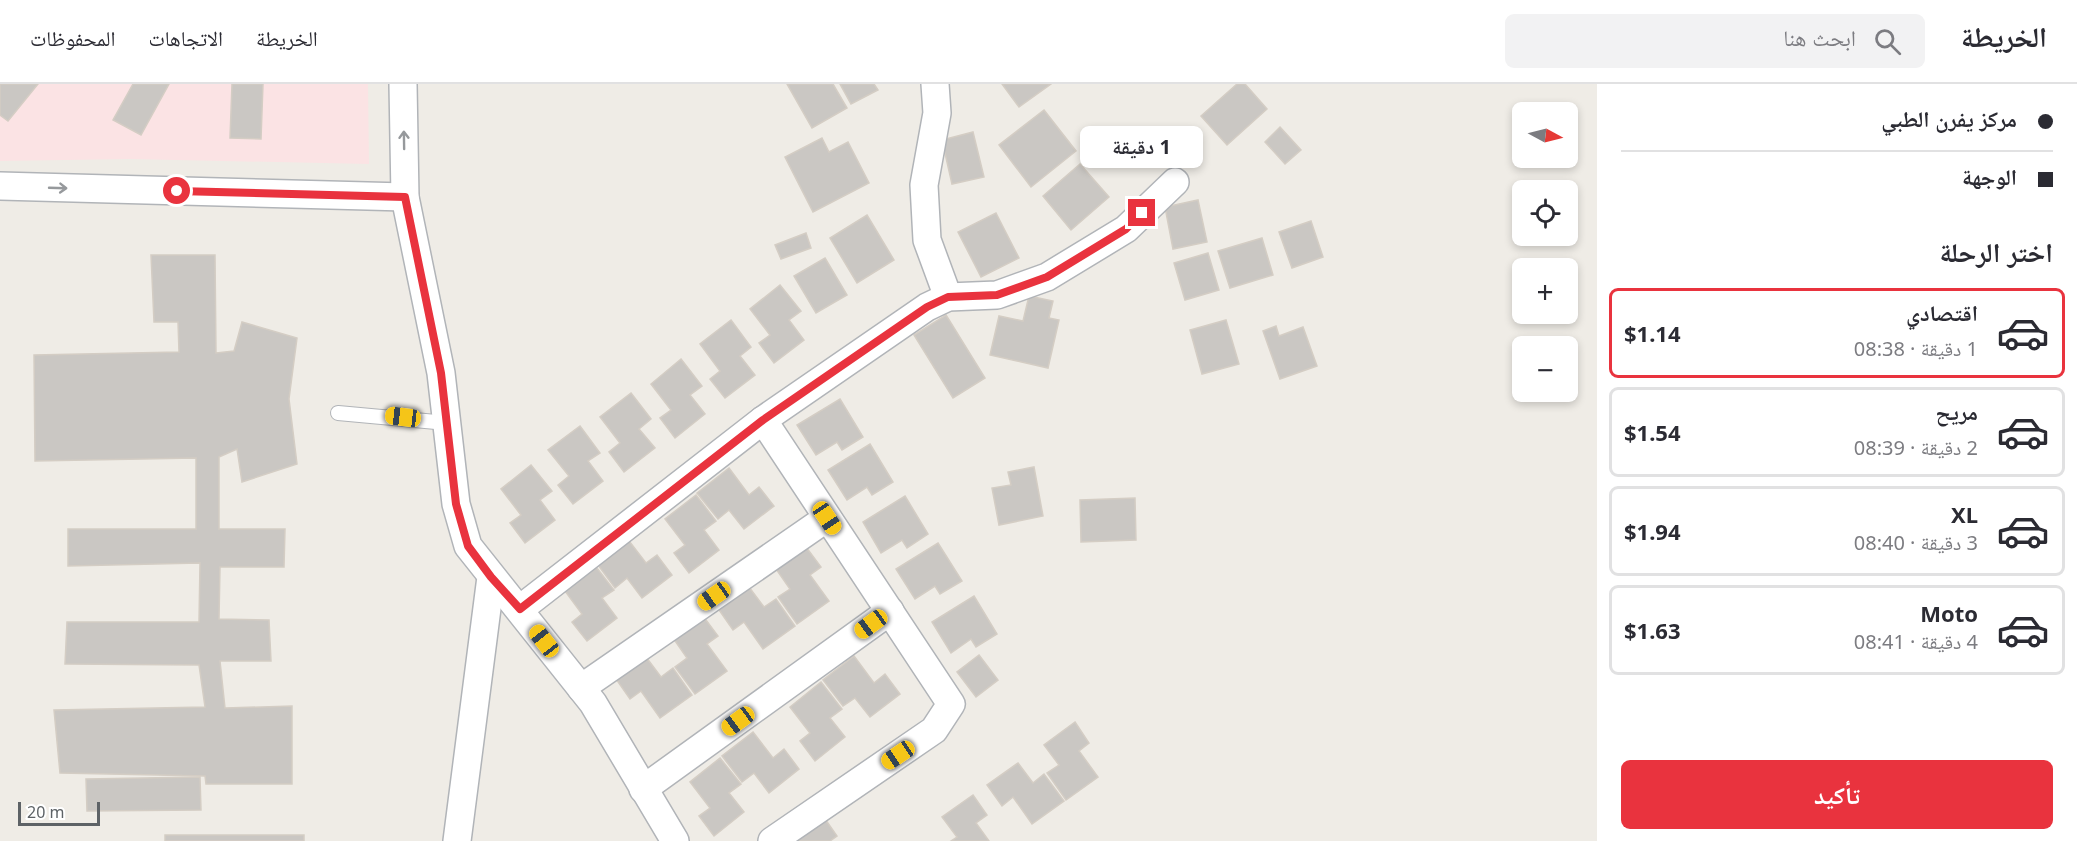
<!DOCTYPE html>
<html lang="ar">
<head>
<meta charset="utf-8">
<style>
	:root { --surface:#fff; --page:#f2f2f3; --text:#2b2b33; --muted:#7c7c81; --line:#e1e1e2; --accent:#e9333e }
	body { margin:0; font-family:"Noto Sans","Noto Naskh Arabic",sans-serif; background:var(--page); color:var(--text); direction:rtl; height:100vh; display:flex; flex-direction:column; font-size:22px; white-space:nowrap }
	* { box-sizing:border-box; margin:0 }
	p { font-size:20px; color:var(--muted) }
	.icon { flex:none; width:33px; height:33px; fill:none; stroke:currentColor; stroke-width:2; stroke-linecap:round; stroke-linejoin:round }
	.map { position:relative; flex:1; overflow:hidden; direction:ltr }
	.drawer { display:flex; flex-direction:column; background:var(--surface); width:480px }
	.drawer>* { flex:none }
	.banner { display:grid; align-content:center; height:132px; padding:0 24px; background:var(--surface) }
	.needle { width:39px; rotate:97deg }
	.controls { position:absolute; left:1512px; top:18px; display:grid; gap:12px }
	.controls a { display:grid; place-items:center; width:66px; height:66px; border-radius:9px; background:var(--surface); box-shadow:0 3px 9px #0003; font-size:30px }
	.scale { position:absolute; left:18px; bottom:15px; width:82px; box-sizing:border-box; padding-left:6px; border:3px solid #5d6266; border-top:0; font-size:16px; line-height:21px; white-space:nowrap; color:#5d6266; -webkit-text-stroke:4px #fff; paint-order:stroke }
	.end { position:absolute; width:27px; height:27px; margin:-14px; border:8px solid #e9333e; background:#fff; box-shadow:0 0 0 3px #fff }
	.from { border-radius:50% }
	.bubble { position:absolute; height:42px; border-radius:9px; background:var(--surface); box-shadow:0 3px 9px #0003; font-size:20px; font-weight:700; line-height:42px; text-align:center; direction:rtl }
	.car { position:absolute; width:18px; height:36px; margin:-18px -9px; border-radius:8px; box-shadow:0 0 4px 2px #0007; background:linear-gradient(#f5c518 24%,#345 0 40%,#f5c518 0 76%,#345 0 86%,#f5c518 0) }
	.banner b { display:flex; align-items:center; gap:21px; height:57px; font-size:22px }
	.banner b+b { border-top:2px solid var(--line) }
	.banner i { width:15px; height:15px; background:var(--text) }
	ul { padding:0; list-style:none }
	li { display:flex; align-items:center; gap:18px; height:90px; margin:0 12px 9px; padding:0 12px; border:3px solid var(--line); border-radius:9px }
	li div { flex:1 }
	li b { display:block; font-size:22px }
	li em { font-style:normal; font-weight:700 }
	li.active { border-color:var(--accent) }
	li>.icon { width:54px; height:54px; stroke-width:1.5 }
	h2 { padding:0 24px; font-size:27px; line-height:72px }
	.primary-button { display:flex; gap:12px; margin-top:auto; padding:12px 24px }
	.primary-button a { flex:1; height:69px; border-radius:9px; background:var(--accent); color:#fff; font-size:24px; font-weight:700; line-height:69px; text-align:center }
	header { display:flex; align-items:center; gap:36px; box-sizing:border-box; height:84px; padding:0 30px; background:var(--surface); border-bottom:2px solid var(--line) }
	header strong { font-size:28px }
	nav { display:flex; gap:33px; margin-inline-start:auto; font-size:21px }
	.search { width:420px; height:54px; background:var(--page); display:flex; align-items:center; gap:15px; box-sizing:border-box; padding:0 21px; border-radius:9px; color:var(--muted); font-size:22px }
	main { display:flex; flex:1; min-height:0 }
	.map>svg:first-child { display:block }
</style>
</head>
<body>
<header>
<strong>الخريطة</strong>
<div class="search"><svg class="icon" aria-label="search" viewBox="0 0 24 24"><circle cx="10" cy="10" r="6"/><path d="M15 15l6 6"/></svg>ابحث هنا</div>
<nav><a>الخريطة</a><a>الاتجاهات</a><a>المحفوظات</a></nav>
</header>
<main>
<section class="drawer">
<div class="banner">
<b><i class="from"></i>مركز يفرن الطبي</b>
<b><i></i>الوجهة</b>
</div>
<h2>اختر الرحلة</h2>
<ul>
<li class="active"><svg class="icon" aria-label="car" viewBox="0 0 24 24"><path d="M5 17H2v-5l4-1 3-4h7l3 4 3 1v5h-3M9 17h6M6 11h13"/><circle cx="7" cy="17" r="2"/><circle cx="17" cy="17" r="2"/></svg><div><b>اقتصادي</b><p>1 دقيقة · 08:38</p></div><em>$1.14</em></li>
<li><svg class="icon" aria-label="car" viewBox="0 0 24 24"><path d="M5 17H2v-5l4-1 3-4h7l3 4 3 1v5h-3M9 17h6M6 11h13"/><circle cx="7" cy="17" r="2"/><circle cx="17" cy="17" r="2"/></svg><div><b>مريح</b><p>2 دقيقة · 08:39</p></div><em>$1.54</em></li>
<li><svg class="icon" aria-label="car" viewBox="0 0 24 24"><path d="M5 17H2v-5l4-1 3-4h7l3 4 3 1v5h-3M9 17h6M6 11h13"/><circle cx="7" cy="17" r="2"/><circle cx="17" cy="17" r="2"/></svg><div><b>XL</b><p>3 دقيقة · 08:40</p></div><em>$1.94</em></li>
<li><svg class="icon" aria-label="car" viewBox="0 0 24 24"><path d="M5 17H2v-5l4-1 3-4h7l3 4 3 1v5h-3M9 17h6M6 11h13"/><circle cx="7" cy="17" r="2"/><circle cx="17" cy="17" r="2"/></svg><div><b>Moto</b><p>4 دقيقة · 08:41</p></div><em>$1.63</em></li>
</ul>
<div class="primary-button"><a>تأكيد</a></div>
</section>
<div class="map">
<svg width="1597" height="757" viewBox="0 0 1597 757">
	<rect width="100%" height="100%" fill="#efece6"/>
	<!-- medical -->
	<path fill="#fbe3e4" d="M0,0H368L369,80L130,75L0,77Z"/>
	<!-- building -->
	<g fill="#cac7c3" stroke="#d4cdc4" stroke-width="1.5">
		<path d="M0,0H38L8,37L0,31Z"/>
		<path d="M133,0H169L141,51L113,36Z"/>
		<path d="M232,0H263L261,55L230,54Z"/>
		<path d="M787,0H833L847,24L812,44Z"/>
		<path d="M840,0H874L878,6L851,20Z"/>
		<path d="M1002,0H1051L1019,23Z"/>
		<path d="M1237,0H1245L1267,25L1227,61L1201,32Z"/>
		<path d="M1044,26L1076,67L1031,103L999,61Z"/>
		<path d="M1280,43L1301,66L1285,80L1265,58Z"/>
		<path d="M973,48L984,93L952,100L942,56Z"/>
		<path d="M822,54L829,68L848,58L869,99L813,128L785,73Z"/>
		<path d="M1080,80L1109,113L1071,146L1043,112Z"/>
		<path d="M1198,116L1207,158L1173,165L1165,123Z"/>
		<path d="M996,129L1019,174L981,193L958,148Z"/>
		<path d="M867,131L894,176L857,199L830,154Z"/>
		<path d="M1311,137L1323,173L1292,184L1279,148Z"/>
		<path d="M806,149L811,164L781,175L775,161Z"/>
		<path d="M1262,154L1273,191L1230,204L1218,167Z"/>
		<path d="M1208,169L1219,206L1185,216L1174,179Z"/>
		<path d="M151,171H215L216,269L234,267L242,238L297,254L289,315L297,380L242,398L237,365L219,373V445H285L284,483H220L219,535L269,536L271,577H220L225,624L292,622V700H206L205,692L60,689L54,626L205,623L199,581L65,580L67,538H199L200,479L68,482V445H196V374L35,377L34,271L179,268L178,238H154Z"/>
		<path d="M825,174L847,211L816,229L794,192Z"/>
		<path d="M780,201L801,227L789,236L804,256L774,279L759,259L770,251L750,225Z"/>
		<path d="M1029,212L1053,217L1049,234L1059,236L1048,284L990,271L999,232L1023,237Z"/>
		<path d="M946,231L985,294L953,314L914,251Z"/>
		<path d="M731,236L751,263L740,272L755,291L725,314L710,295L720,287L700,260Z"/>
		<path d="M1226,236L1239,280L1202,290L1190,246Z"/>
		<path d="M1276,242L1279,252L1303,243L1317,282L1280,295L1263,247Z"/>
		<path d="M681,275L702,302L690,311L705,330L675,354L660,334L671,326L651,300Z"/>
		<path d="M631,309L651,335L639,345L655,364L624,388L609,368L620,359L600,333Z"/>
		<path d="M840,315L863,353L842,366L837,358L816,371L797,341Z"/>
		<path d="M580,342L600,369L588,377L603,397L573,420L558,401L569,392L548,366Z"/>
		<path d="M870,360L893,398L872,411L867,403L847,416L828,386Z"/>
		<path d="M531,381L552,407L540,416L555,436L525,459L510,439L521,431L501,405Z"/>
		<path d="M1034,383L1043,432L999,441L992,404L1011,401L1008,388Z"/>
		<path d="M729,384L749,411L759,403L774,422L744,445L729,426L718,435L697,409Z"/>
		<path d="M696,411L716,437L704,446L719,466L689,489L674,469L685,461L665,435Z"/>
		<path d="M905,412L928,450L907,464L902,456L881,469L863,438Z"/>
		<path d="M1135,414L1136,456L1081,458L1080,416Z"/>
		<path d="M626,453L646,479L657,471L672,491L642,514L627,494L615,504L595,477Z"/>
		<path d="M938,459L962,497L940,510L935,502L915,515L896,485Z"/>
		<path d="M806,463L821,483L810,491L829,517L797,540L778,513L790,505L776,485Z"/>
		<path d="M593,479L614,506L602,514L617,534L587,557L572,538L582,530L562,503Z"/>
		<path d="M749,503L764,523L776,515L795,542L763,565L744,538L733,546L719,526Z"/>
		<path d="M974,512L997,550L976,563L971,555L951,569L932,538Z"/>
		<path d="M703,532L718,552L707,560L727,587L695,610L675,583L687,574L673,554Z"/>
		<path d="M979,571L998,596L976,613L957,588Z"/>
		<path d="M854,572L874,599L885,590L900,610L870,633L855,614L843,622L823,596Z"/>
		<path d="M646,573L661,593L673,584L692,611L660,634L641,607L630,615L616,595Z"/>
		<path d="M821,598L842,625L830,634L845,653L815,677L800,657L810,649L790,623Z"/>
		<path d="M1075,638L1089,659L1079,667L1098,693L1066,716L1047,689L1059,681L1044,661Z"/>
		<path d="M753,648L773,674L784,665L799,685L769,709L754,689L742,698L722,672Z"/>
		<path d="M720,674L741,700L729,709L744,728L714,752L699,732L710,724L690,698Z"/>
		<path d="M1018,679L1033,699L1044,690L1064,717L1032,740L1013,713L1002,722L987,701Z"/>
		<path d="M200,693L201,726L87,727L86,695Z"/>
		<path d="M973,711L987,731L976,739L989,757H951L957,753L942,733Z"/>
		<path d="M823,732L837,752L830,757H794Z"/>
		<rect x="165" y="751" width="139" height="6"/>
	</g>
	<g fill="none" stroke-linecap="round" stroke-linejoin="round">
		<defs>
			<path id="lane" d="M338,329L447,339"/>
			<g id="street">
				<path d="M403,0L405,113L441,289L456,420L468,462L593,619L675,757"/>
				<path d="M935,0L937,29L924,101L927,156L948,213"/>
				<path d="M0,102L405,113"/>
				<path d="M763,336L951,620L934,646L772,757"/>
				<path d="M520,525L763,336L927,223L948,213L997,211L1047,193L1126,145L1175,98"/>
				<path d="M581,604L827,434"/>
				<path d="M643,705L890,527"/>
				<path d="M457,757L491,493"/>
			</g>
		</defs>
		<!-- lane casing -->
		<use href="#lane" stroke="#b1b4b8" stroke-width="16"/>
		<!-- street casing -->
		<use href="#street" stroke="#b1b4b8" stroke-width="30"/>
		<!-- lane -->
		<use href="#lane" stroke="#fff" stroke-width="14"/>
		<!-- street -->
		<use href="#street" stroke="#fff" stroke-width="27"/>
	</g>
	<!-- one-way arrows -->
	<defs><path id="oneway-shaft" d="M-6 0H5M1.5-3L5.5 0L1.5 3" fill="none" stroke-width="1.6" stroke-linecap="round" stroke-linejoin="round" transform="scale(1.5)"/></defs>
	<g stroke="#96999c">
		<use href="#oneway-shaft" transform="translate(404 56) rotate(-91)"/>
		<use href="#oneway-shaft" transform="translate(58 104) rotate(2)"/>
	</g>
	<g fill="none" stroke-linecap="round" stroke-linejoin="round">
		<!-- route -->
		<path stroke="#e9333e" stroke-width="8" d="M177,107L405,113L441,289L456,420L468,462L491,493L520,525L763,336L927,223L948,213L997,211L1047,193L1126,145L1142,129"/>
	</g>
</svg>
<div class="controls">
<a><svg class="needle" viewBox="-14 -14 28 28"><path d="M0-13l5 13h-10z" fill="#e53935"/><path d="M0 13l5-13h-10z" fill="#7c7c81"/></svg></a>
<a><svg class="icon" aria-label="locate" viewBox="0 0 24 24"><circle cx="12" cy="12" r="6"/><path d="M12 2v4M12 18v4M2 12h4M18 12h4"/></svg></a>
<a>+</a>
<a>−</a>
</div>
<div class="scale">20 m</div>
<i class="end from" style="left:177px;top:107px"></i>
<i class="end" style="left:1142px;top:129px"></i>
<div class="bubble" style="left:1080px;top:42px;width:123px">1 دقيقة</div>
<i class="car" style="left:403px;top:333px;rotate:277deg"></i>
<i class="car" style="left:827px;top:434px;rotate:146deg"></i>
<i class="car" style="left:714px;top:512px;rotate:235deg"></i>
<i class="car" style="left:871px;top:540px;rotate:234deg"></i>
<i class="car" style="left:544px;top:557px;rotate:322deg"></i>
<i class="car" style="left:738px;top:637px;rotate:234deg"></i>
<i class="car" style="left:898px;top:671px;rotate:236deg"></i>
</div>
</main>
</body>
</html>
